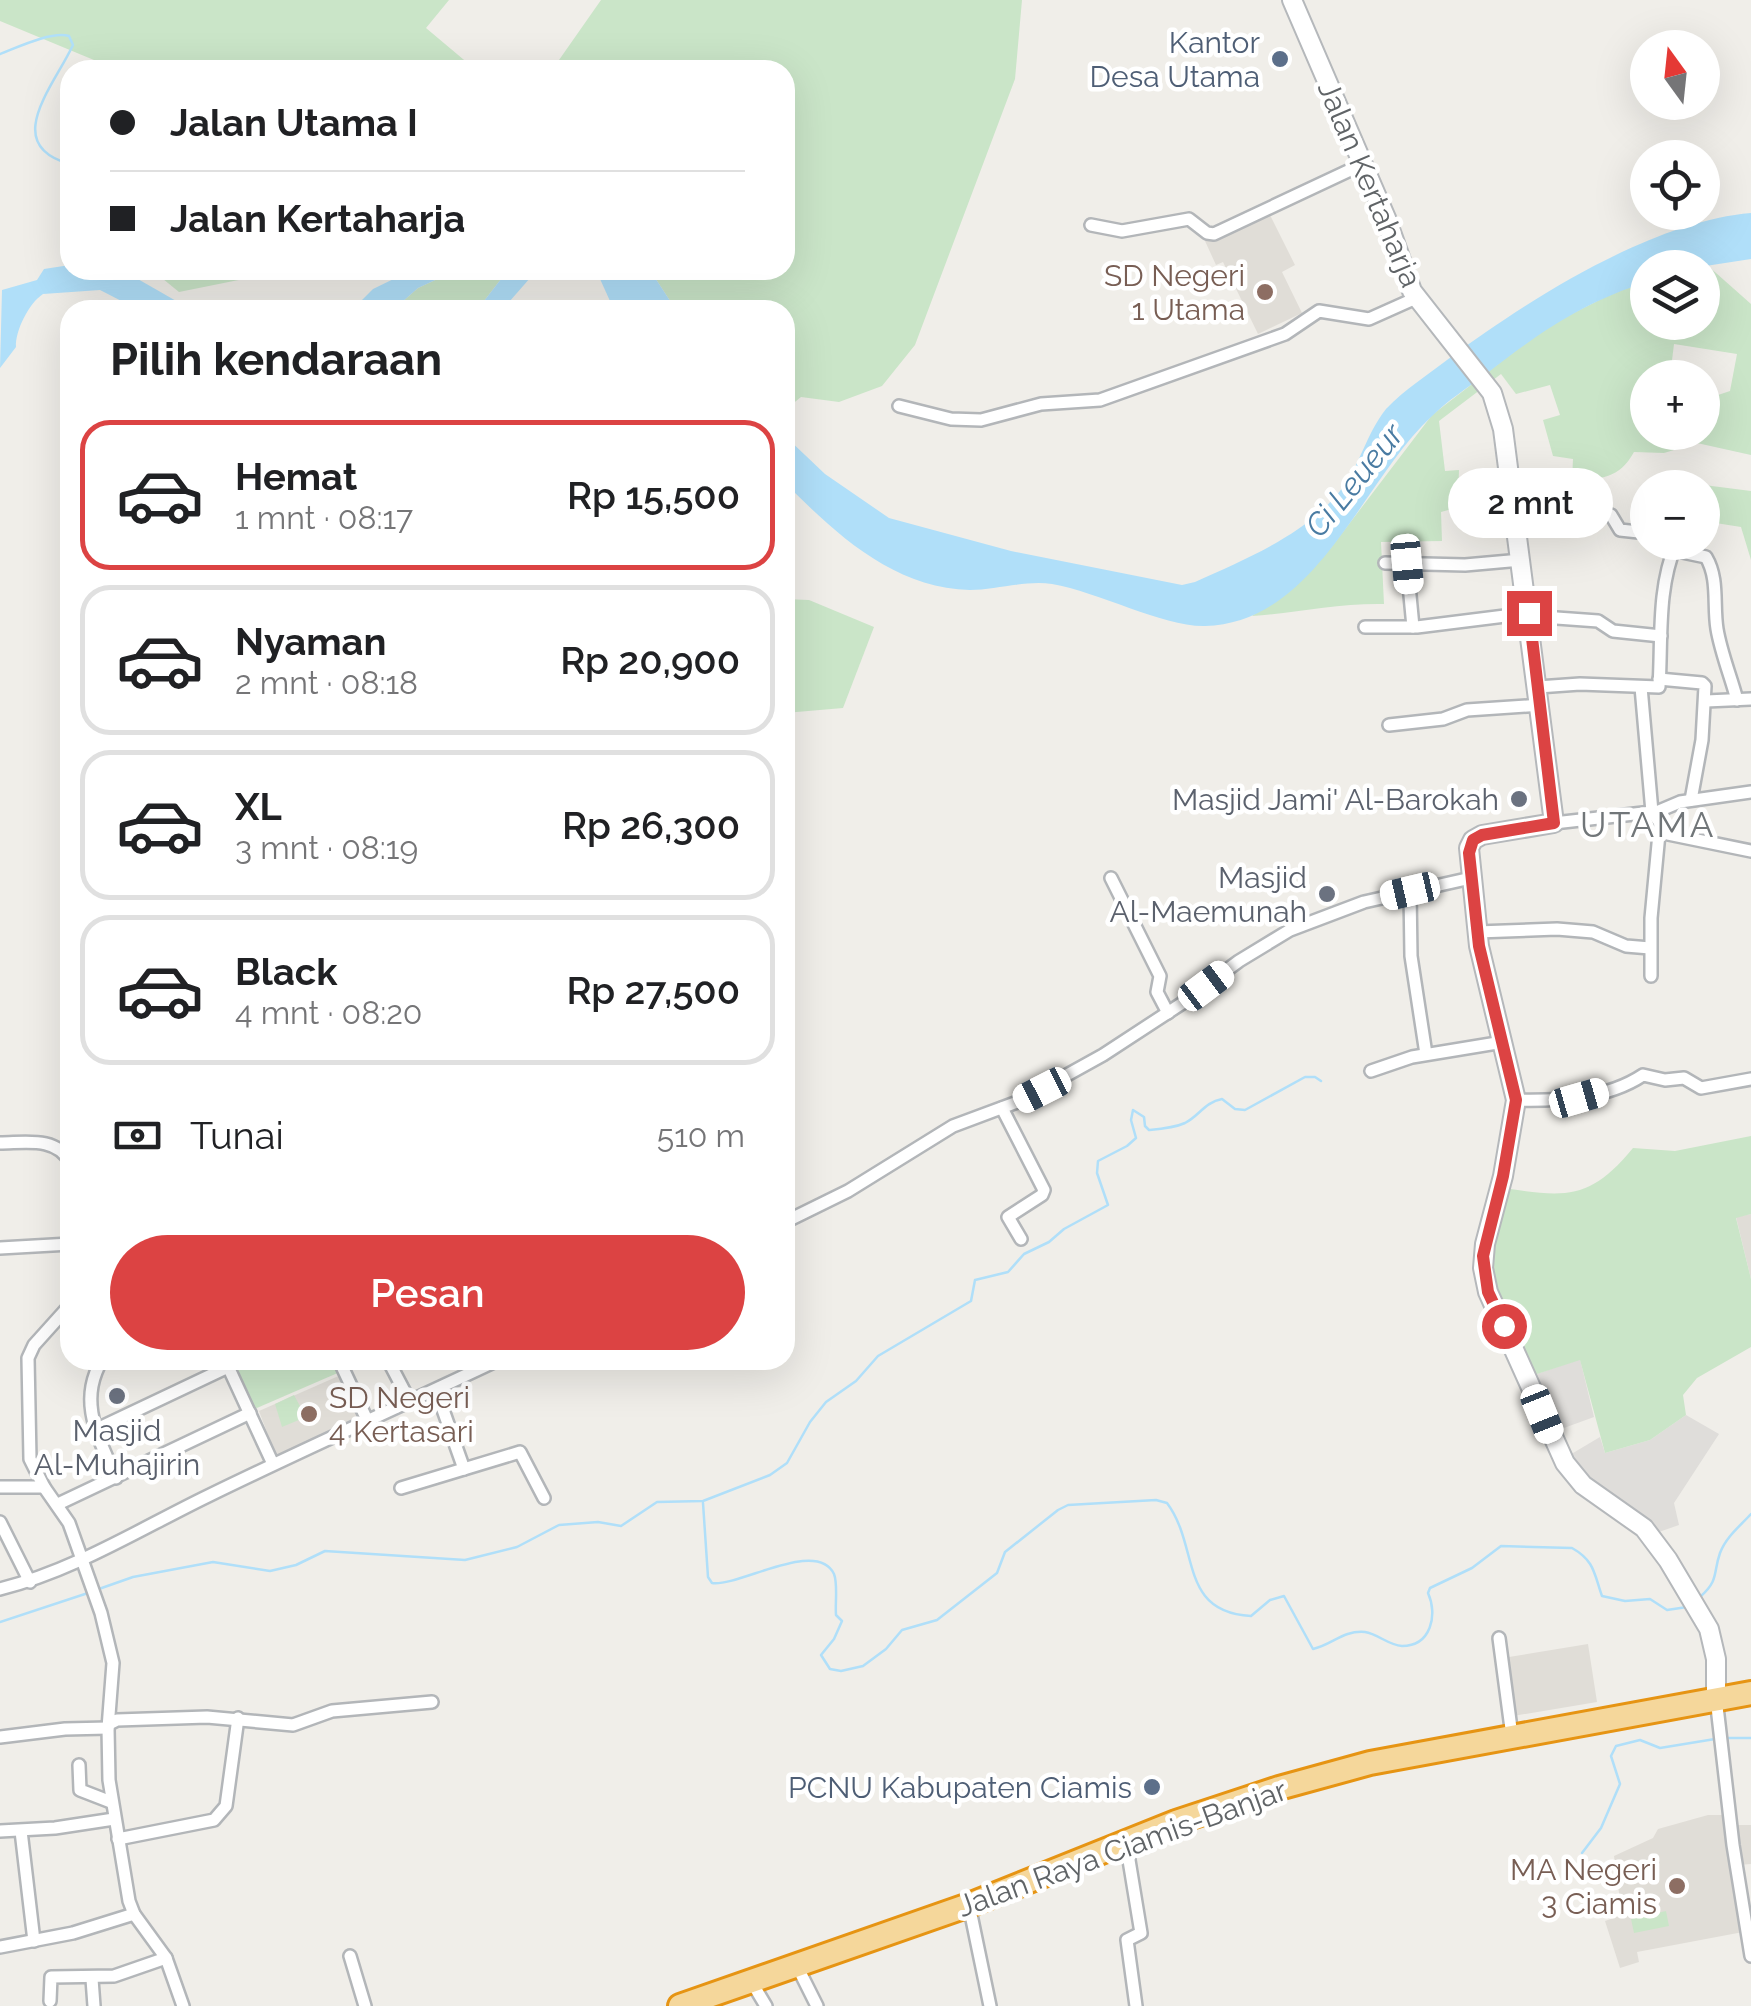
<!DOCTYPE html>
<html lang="id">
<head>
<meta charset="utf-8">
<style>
	:root { --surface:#fff; --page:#f6f6f6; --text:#202124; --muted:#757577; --line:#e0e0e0; --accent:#dc4343 }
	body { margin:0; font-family:Raleway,sans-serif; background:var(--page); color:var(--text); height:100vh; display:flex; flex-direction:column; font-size:38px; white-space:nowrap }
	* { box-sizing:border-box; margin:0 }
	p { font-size:32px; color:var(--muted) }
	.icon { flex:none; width:55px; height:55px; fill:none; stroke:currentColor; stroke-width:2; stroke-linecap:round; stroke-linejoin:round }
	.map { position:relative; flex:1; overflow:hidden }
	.drawer { position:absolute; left:60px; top:300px; width:735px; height:1070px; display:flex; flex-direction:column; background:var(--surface); border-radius:30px; box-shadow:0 10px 40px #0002 }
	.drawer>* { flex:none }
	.hud { position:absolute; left:60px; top:60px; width:735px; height:220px; border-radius:30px; box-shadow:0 10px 40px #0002; display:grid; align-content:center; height:220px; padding:0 50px; background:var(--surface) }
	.needle { width:65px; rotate:345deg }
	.buttons { position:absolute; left:1630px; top:30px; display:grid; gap:20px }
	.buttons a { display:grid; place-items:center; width:90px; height:90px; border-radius:50%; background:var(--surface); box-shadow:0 10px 40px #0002; font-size:50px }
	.end { position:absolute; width:45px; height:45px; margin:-22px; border:12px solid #dc4343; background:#fff; box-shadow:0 0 0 5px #fff }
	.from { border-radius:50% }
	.bubble { position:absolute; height:70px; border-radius:35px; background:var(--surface); box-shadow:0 10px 40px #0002; font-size:32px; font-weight:600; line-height:70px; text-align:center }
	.car { position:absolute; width:30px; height:60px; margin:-30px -15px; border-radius:12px; box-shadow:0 0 8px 2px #0007; background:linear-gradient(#fff 24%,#345 0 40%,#fff 0 76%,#345 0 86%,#fff 0) }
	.hud b { display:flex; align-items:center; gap:35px; height:95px; font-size:38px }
	.hud b+b { border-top:2px solid var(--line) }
	.hud i { width:25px; height:25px; background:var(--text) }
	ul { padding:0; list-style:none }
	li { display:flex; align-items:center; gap:30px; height:150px; margin:0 20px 15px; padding:0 30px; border:5px solid var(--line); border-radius:30px }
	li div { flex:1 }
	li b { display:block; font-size:38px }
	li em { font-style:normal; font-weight:600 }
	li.selected { border-color:var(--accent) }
	li>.icon { width:90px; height:90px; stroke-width:1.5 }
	h2 { padding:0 50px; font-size:45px; line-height:120px }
	.pay { display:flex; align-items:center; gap:25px; height:110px; padding:0 50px; font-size:38px }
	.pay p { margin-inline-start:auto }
	.cta { display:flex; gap:20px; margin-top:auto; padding:20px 50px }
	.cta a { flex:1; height:115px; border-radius:60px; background:var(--accent); color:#fff; font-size:40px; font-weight:600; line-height:115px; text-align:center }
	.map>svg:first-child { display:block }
</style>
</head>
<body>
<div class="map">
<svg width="1751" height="2006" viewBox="0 0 1751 2006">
	<rect width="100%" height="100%" fill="#f0eee9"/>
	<!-- industrial -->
	<g fill="#dfddda">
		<path d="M1580,1359L1594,1417L1553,1432L1531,1376Z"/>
		<path d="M1686,1415L1719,1434L1674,1503L1679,1525L1656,1533L1586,1477L1568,1456L1600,1437L1605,1453L1650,1440Z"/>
	</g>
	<!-- education -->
	<g fill="#e0ddd7">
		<path d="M1268,211L1295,265L1282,272L1302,313L1258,334L1223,262L1216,265L1205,241Z"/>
		<path d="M1751,1214V1279L1736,1217Z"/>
		<path d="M343,1374L361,1415L359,1419L276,1456L259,1411Z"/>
		<path d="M1588,1644L1597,1702L1513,1716L1503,1658Z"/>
		<path d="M1708,1815H1724L1743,1932L1637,1952L1639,1962L1620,1968L1605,1921L1622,1915L1614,1856L1653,1838L1658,1829Z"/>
		<path d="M1733,1825H1751V1864L1738,1865Z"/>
	</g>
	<!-- green -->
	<g fill="#cae5c8" fill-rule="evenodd">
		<path d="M0,0H449L426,28L476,70H118L0,21Z"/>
		<path d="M601,0H1022L1015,79L915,345L882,386L839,402L801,397L785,410V310H676L650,270H785V70H552Z"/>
		<path d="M1707,265L1751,304V455L1697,443L1664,453L1634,452C1619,479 1601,479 1572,480L1573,459L1553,456L1543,420L1560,415L1550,385L1516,394L1501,374L1439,421L1445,471L1459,470L1458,497L1452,499V509L1441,512L1442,541L1381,542L1384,604C1339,603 1296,613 1252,616L1295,586L1330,549L1432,415L1546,327L1615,292L1647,282L1648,322H1702V268L1699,267ZM1674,344L1737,354L1730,391L1703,400L1702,432H1648V378L1670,377Z"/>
		<path d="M152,270H288L179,292Z"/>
		<path d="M457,270H508L477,310H393L418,288Z"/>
		<path d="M1704,485L1751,491V560L1741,527L1703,521Z"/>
		<path d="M785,599L809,600L874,627L843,708L785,713Z"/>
		<path d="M1751,1136V1214L1736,1218L1751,1279V1347L1697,1378L1683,1395L1686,1415L1650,1440L1605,1453L1580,1360L1531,1376L1494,1290L1489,1267L1505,1188C1567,1198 1591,1199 1633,1148L1675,1151Z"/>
		<path d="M231,1360H334L340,1372L252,1410Z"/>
		<path d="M294,1395L306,1417L282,1427L275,1404Z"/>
		<path d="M1666,1911L1669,1926L1634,1933L1631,1919Z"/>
	</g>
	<!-- water -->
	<g fill="#b0dff9">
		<path d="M1751,213V259L1699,267L1648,268L1647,282C1583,302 1537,334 1485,375C1467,388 1447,401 1431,417C1362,481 1317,623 1205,626C1163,627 1099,592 1052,584C1026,580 996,590 970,590C893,588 836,534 785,483V436L825,474L889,518L1011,551L1182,585L1195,582C1245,559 1304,536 1340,491C1360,466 1366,434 1386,409C1405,389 1429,374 1451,357C1529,299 1653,221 1751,213Z"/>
		<path d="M70,265V270H122L192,310H139L100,290L43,294C29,303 15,331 16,347L0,368L2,290L37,280L44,269Z"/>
		<path d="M412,270H457L418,288L393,310H352L373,289Z"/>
		<path d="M508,270H537L502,310H477Z"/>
		<path d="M596,270H650L676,310H614Z"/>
	</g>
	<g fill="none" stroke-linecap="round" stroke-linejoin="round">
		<!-- stream -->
		<g stroke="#b0dff9" stroke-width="2.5">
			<path d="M0,54C18,47 52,31 69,36L73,45C54,86 0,145 70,164"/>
			<path d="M703,1503L708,1577L712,1583C739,1587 817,1538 834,1574C838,1584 835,1603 836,1615L842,1621L834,1639L821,1655L830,1669L841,1671L863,1666L886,1649L902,1630L937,1620L997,1573L1005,1552L1058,1510L1068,1505L1156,1500L1167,1503C1200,1547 1178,1612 1251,1616L1270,1600L1284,1596L1313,1649C1332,1645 1343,1630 1365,1632C1378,1634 1388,1645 1402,1646C1431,1646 1438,1615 1428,1593L1430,1588L1472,1568L1501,1546L1572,1548C1595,1561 1594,1574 1602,1596L1625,1601L1650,1599L1667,1610L1687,1607"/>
			<path d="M96,1590L133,1577L213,1562L270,1571L296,1565L325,1551L465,1560L517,1547L559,1525L598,1522L621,1526L657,1502L703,1501L770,1475L787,1463L810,1422L826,1402L856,1381L878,1356L971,1301L975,1280L1008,1272L1024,1254L1049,1242L1064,1229L1108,1205L1097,1173L1098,1161L1127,1146L1136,1138L1131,1120L1133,1110L1144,1117L1145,1126L1149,1130C1161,1129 1174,1128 1185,1123C1199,1116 1205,1102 1222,1099L1235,1109L1245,1110L1305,1077H1315L1321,1081"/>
			<path d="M1701,1596C1719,1580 1713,1573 1720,1553C1726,1537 1740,1526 1751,1514"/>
			<path d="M0,1622L88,1593"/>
			<path d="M1723,1738H1751"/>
			<path d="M1582,1853L1601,1828L1620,1784L1611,1756L1616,1746L1640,1740L1660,1748L1715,1739"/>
		</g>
		<defs>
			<g id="street">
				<path d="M1091,225L1122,231L1189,219L1207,233L1214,234L1363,164"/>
				<path d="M899,406L951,419L981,420L1041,404L1100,400L1285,334L1319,311L1369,319L1416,298"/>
				<path d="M1513,508L1605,513L1611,515L1620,530L1648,533"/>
				<path d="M1676,542L1682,552L1706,557C1719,579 1713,604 1717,629C1721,653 1731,677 1737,700"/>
				<path d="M1385,563L1465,565L1521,560"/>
				<path d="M1407,564L1413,627"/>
				<path d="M1529,616L1598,621L1613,631L1661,636"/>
				<path d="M1365,627H1417L1529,613"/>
				<path d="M1659,679L1702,683L1705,686L1702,740L1691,800"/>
				<path d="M1538,687L1580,684L1659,687C1662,639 1657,589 1676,544"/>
				<path d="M1641,687L1652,812"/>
				<path d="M1706,701L1751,699"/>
				<path d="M1389,725L1443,719L1467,710L1541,705"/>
				<path d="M1654,813L1680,802L1751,792"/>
				<path d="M1554,823L1652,812L1668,834L1751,851"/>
				<path d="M1111,878L1160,976L1157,992L1168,1013"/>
				<path d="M1410,891L1411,956L1426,1054"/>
				<path d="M1477,932L1557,929L1593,932L1626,946L1650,948"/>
				<path d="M1651,976V918L1660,823"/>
				<path d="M1371,1071L1412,1057L1503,1042"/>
				<path d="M1516,1100C1559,1101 1607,1099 1643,1075L1665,1080L1684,1078L1701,1088L1751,1079"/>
				<path d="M1002,1108L1044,1190L1042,1195L1008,1217L1021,1239"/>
				<path d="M0,1143C25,1143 56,1136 70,1162"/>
				<path d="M785,1222L848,1191L953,1126L1020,1101L1103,1055L1181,1004L1239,961L1290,930L1364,902L1471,878"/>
				<path d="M0,1248L70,1244"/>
				<path d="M70,1305L34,1345L28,1358L30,1459L44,1487L69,1523L101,1613L113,1663L108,1728L109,1780L129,1901L134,1914L166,1958L183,2006"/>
				<path d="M102,1360C77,1402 99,1438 116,1478"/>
				<path d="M225,1360L273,1464"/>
				<path d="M339,1360L368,1422"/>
				<path d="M388,1360L410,1402"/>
				<path d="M436,1390L464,1469"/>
				<path d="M95,1430L228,1367"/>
				<path d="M0,1487H44"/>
				<path d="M401,1488L520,1452L544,1498"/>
				<path d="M58,1504L250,1413"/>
				<path d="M0,1522L30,1582"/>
				<path d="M0,1589C73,1571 140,1529 208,1496C304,1449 401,1406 498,1360"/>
				<path d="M1499,1638L1512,1736"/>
				<path d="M1716,1698L1733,1845L1751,1956"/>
				<path d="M109,1724L117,1720L207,1717L293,1725L332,1711L432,1702"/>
				<path d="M0,1737L65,1729L108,1728"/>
				<path d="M79,1765L80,1790L111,1802"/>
				<path d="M0,1831L55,1828L114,1819"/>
				<path d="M21,1831L34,1941"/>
				<path d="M118,1839L214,1820L226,1806L238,1718"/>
				<path d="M1126,1842L1141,1933L1127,1940L1136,2006"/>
				<path d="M969,1905L990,2006"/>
				<path d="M0,1947L73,1933L134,1914"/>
				<path d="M350,1956L365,2006"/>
				<path d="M797,1966L817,2006"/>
				<path d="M92,1979L94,2006"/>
				<path d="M751,1981L766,2006"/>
				<path d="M50,2001L51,1977L114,1976L166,1958"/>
			</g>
			<path id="secondary" d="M1292,0L1386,218L1412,291L1492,393L1503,429L1554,823L1482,835L1473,840L1469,848L1479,946L1516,1100L1503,1176L1485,1244L1483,1268L1488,1292L1565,1463L1583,1485L1644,1528L1668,1560L1709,1629L1716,1659V1698"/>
			<path id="highway" d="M680,2006L969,1905L1176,1822L1279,1788L1370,1763L1751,1693"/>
		</defs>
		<!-- street casing -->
		<use href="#street" stroke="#b3b6b9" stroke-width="16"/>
		<!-- secondary casing -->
		<use href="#secondary" stroke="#b5b8bb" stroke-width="22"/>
		<!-- highway casing -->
		<use href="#highway" stroke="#e69413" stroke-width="28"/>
		<!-- street -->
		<use href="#street" stroke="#fff" stroke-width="11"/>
		<!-- secondary -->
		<use href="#secondary" stroke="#fff" stroke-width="18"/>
		<!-- highway -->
		<use href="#highway" stroke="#f5d79b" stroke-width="22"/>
	</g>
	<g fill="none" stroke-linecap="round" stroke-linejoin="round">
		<!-- route -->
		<path stroke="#dc4343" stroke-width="12" d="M1504,1326L1488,1292L1483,1256L1503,1176L1516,1100L1479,946L1469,853L1473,840L1482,835L1554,823L1529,613"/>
	</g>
	<!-- markers -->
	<g fill="#5c6f8a" stroke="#fff" stroke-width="4">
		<circle cx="1280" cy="59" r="10"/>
		<circle cx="1152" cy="1787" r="10"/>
	</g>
	<g fill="#8d6e63" stroke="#fff" stroke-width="4">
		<circle cx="1265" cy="292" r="10"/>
		<circle cx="309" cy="1414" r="10"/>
		<circle cx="1677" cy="1886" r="10"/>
	</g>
	<g fill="#6b7280" stroke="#fff" stroke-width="4">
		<circle cx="1519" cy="799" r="10"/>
		<circle cx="1327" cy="894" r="10"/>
		<circle cx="117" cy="1396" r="10"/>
	</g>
	<g text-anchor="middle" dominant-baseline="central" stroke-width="9" stroke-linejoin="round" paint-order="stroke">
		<!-- service labels -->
		<g font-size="30" fill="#4e5e75" stroke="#fff" text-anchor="end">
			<text x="1260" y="42">Kantor<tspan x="1260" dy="34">Desa Utama</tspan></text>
			<text x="1132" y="1787">PCNU Kabupaten Ciamis</text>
		</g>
		<!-- street labels -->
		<g font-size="30" fill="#606467" stroke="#fff">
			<text transform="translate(1370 184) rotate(67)">Jalan Kertaharja</text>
			<text transform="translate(1122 1848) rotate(-20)">Jalan Raya Ciamis-Banjar</text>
		</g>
		<!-- education labels -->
		<g font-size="30" fill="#785e54" stroke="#fff" text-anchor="end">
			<text x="1245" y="275">SD Negeri<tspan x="1245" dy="34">1 Utama</tspan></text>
			<text x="329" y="1397" text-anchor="start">SD Negeri<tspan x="329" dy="34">4 Kertasari</tspan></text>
			<text x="1657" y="1869">MA Negeri<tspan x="1657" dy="34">3 Ciamis</tspan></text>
		</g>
		<!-- worship labels -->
		<g font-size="30" fill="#5b616d" stroke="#fff" text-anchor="end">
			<text x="1499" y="799">Masjid Jami' Al-Barokah</text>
			<text x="1307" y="877">Masjid<tspan x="1307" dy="34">Al-Maemunah</tspan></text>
			<text x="117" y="1430" text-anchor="middle">Masjid<tspan x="117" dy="34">Al-Muhajirin</tspan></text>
		</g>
		<!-- water labels -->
		<g font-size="32" font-style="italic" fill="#497ba2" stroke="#fff">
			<text transform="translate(1354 480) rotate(-51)">Ci Leueur</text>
		</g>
		<!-- quarter labels -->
		<g font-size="35" letter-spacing="2.5" fill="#717679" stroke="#fff">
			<text x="1648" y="824">UTAMA</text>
		</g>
	</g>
</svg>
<div class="buttons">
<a><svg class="needle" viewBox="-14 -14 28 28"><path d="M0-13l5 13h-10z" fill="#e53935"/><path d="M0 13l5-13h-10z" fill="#757577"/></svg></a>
<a><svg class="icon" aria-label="locate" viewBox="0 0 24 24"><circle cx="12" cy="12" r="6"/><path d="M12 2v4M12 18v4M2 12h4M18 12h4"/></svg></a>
<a><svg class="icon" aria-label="layers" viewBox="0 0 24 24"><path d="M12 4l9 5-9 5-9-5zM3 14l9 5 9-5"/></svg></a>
<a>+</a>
<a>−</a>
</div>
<i class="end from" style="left:1504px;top:1326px"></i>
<i class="end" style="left:1529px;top:613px"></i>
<div class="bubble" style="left:1448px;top:468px;width:165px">2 mnt</div>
<i class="car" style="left:1407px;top:564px;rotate:175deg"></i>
<i class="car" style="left:1410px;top:891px;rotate:257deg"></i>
<i class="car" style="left:1206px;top:986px;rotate:53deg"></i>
<i class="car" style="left:1042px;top:1090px;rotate:243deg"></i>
<i class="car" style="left:1579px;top:1098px;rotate:74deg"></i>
<i class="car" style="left:1542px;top:1414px;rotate:158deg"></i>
<div class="hud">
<b><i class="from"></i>Jalan Utama I</b>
<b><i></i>Jalan Kertaharja</b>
</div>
<section class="drawer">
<h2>Pilih kendaraan</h2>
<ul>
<li class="selected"><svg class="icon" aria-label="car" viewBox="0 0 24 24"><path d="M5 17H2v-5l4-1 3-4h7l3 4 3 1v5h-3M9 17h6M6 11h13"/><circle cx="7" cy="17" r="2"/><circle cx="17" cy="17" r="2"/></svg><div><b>Hemat</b><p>1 mnt · 08:17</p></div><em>Rp 15,500</em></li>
<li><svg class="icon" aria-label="car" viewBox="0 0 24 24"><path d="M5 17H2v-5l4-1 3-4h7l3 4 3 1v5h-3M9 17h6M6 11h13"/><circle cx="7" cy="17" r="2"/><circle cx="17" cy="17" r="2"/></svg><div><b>Nyaman</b><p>2 mnt · 08:18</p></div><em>Rp 20,900</em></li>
<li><svg class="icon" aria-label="car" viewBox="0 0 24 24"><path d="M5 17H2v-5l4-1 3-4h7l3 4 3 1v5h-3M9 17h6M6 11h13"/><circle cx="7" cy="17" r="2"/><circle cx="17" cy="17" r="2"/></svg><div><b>XL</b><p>3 mnt · 08:19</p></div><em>Rp 26,300</em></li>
<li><svg class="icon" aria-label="car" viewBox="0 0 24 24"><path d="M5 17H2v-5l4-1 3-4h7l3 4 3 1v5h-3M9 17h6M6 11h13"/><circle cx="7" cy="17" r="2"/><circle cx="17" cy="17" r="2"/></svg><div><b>Black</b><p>4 mnt · 08:20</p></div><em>Rp 27,500</em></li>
</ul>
<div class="pay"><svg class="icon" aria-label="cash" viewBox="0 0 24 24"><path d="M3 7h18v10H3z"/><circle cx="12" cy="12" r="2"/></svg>Tunai<p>510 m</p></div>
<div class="cta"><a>Pesan</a></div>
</section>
</div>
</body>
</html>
